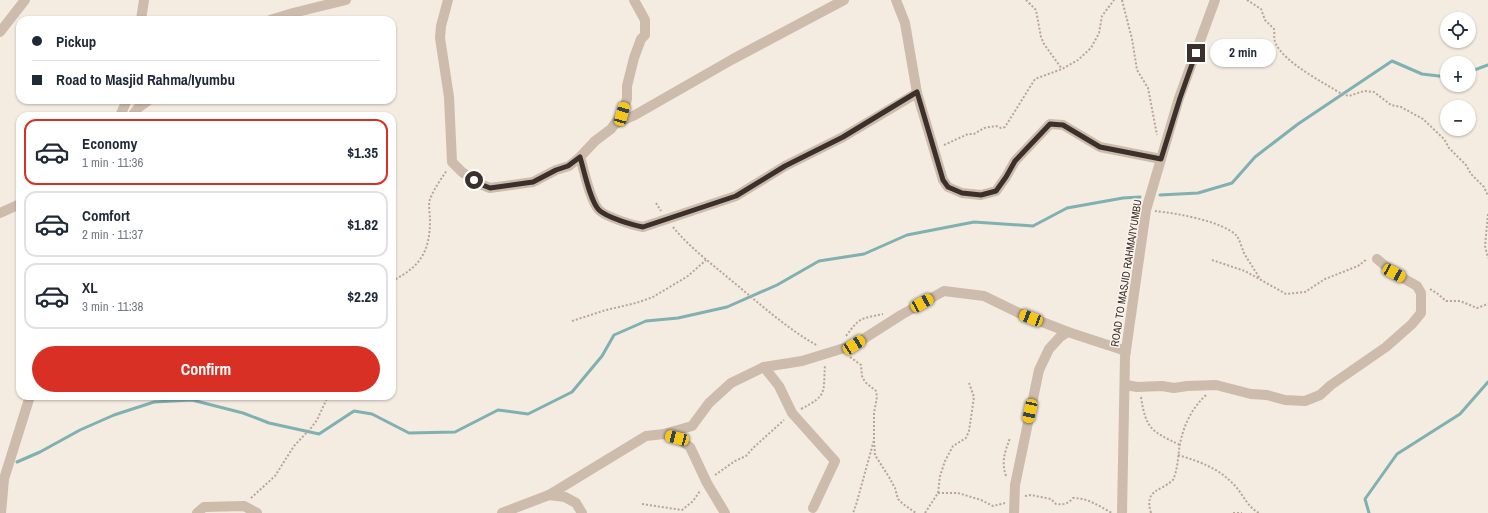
<!DOCTYPE html>
<html lang="en">
<head>
<meta charset="utf-8">
<style>
	:root { --surface:#fff; --page:#f2f2f3; --text:#1f2937; --muted:#747a83; --line:#e0e1e3; --accent:#d93025 }
	body { margin:0; font-family:"Archivo Narrow",sans-serif; background:var(--page); color:var(--text); height:100vh; display:flex; flex-direction:column; font-size:15px; white-space:nowrap }
	* { box-sizing:border-box; margin:0 }
	p { font-size:13px; color:var(--muted) }
	.icon { flex:none; width:22px; height:22px; fill:none; stroke:currentColor; stroke-width:2; stroke-linecap:round; stroke-linejoin:round }
	.map { position:relative; flex:1; overflow:hidden }
	.sheet { position:absolute; left:16px; top:112px; width:380px; height:288px; display:flex; flex-direction:column; background:var(--surface); border-radius:12px; box-shadow:0 1px 3px #0004 }
	.sheet>* { flex:none }
	.banner { position:absolute; left:16px; top:16px; width:380px; height:88px; border-radius:12px; box-shadow:0 1px 3px #0004; display:grid; align-content:center; height:88px; padding:0 16px; background:var(--surface) }
	.tools { position:absolute; left:1440px; top:12px; display:grid; gap:8px }
	.tools a { display:grid; place-items:center; width:36px; height:36px; border-radius:50%; background:var(--surface); box-shadow:0 1px 3px #0004; font-size:20px }
	.end { position:absolute; width:18px; height:18px; margin:-9px; border:5px solid #3b302b; background:#fff; box-shadow:0 0 0 2px #fff }
	.from { border-radius:50% }
	.bubble { position:absolute; height:28px; border-radius:14px; background:var(--surface); box-shadow:0 1px 3px #0004; font-size:13px; font-weight:800; line-height:28px; text-align:center }
	.car { position:absolute; width:12px; height:24px; margin:-12px -6px; border-radius:5px; box-shadow:0 0 3px 1px #0007; background:linear-gradient(#f5c518 24%,#345 0 40%,#f5c518 0 76%,#345 0 86%,#f5c518 0) }
	.banner b { display:flex; align-items:center; gap:14px; height:38px; font-size:15px }
	.banner b+b { border-top:1px solid var(--line) }
	.banner i { width:10px; height:10px; background:var(--text) }
	ul { padding:7px 0 0; list-style:none }
	li { display:flex; align-items:center; gap:12px; height:66px; margin:0 8px 6px; padding:0 8px; border:2px solid var(--line); border-radius:12px }
	li div { flex:1 }
	li b { display:block; font-size:15px }
	li em { font-style:normal; font-weight:800 }
	li.on { border-color:var(--accent) }
	li>.icon { width:36px; height:36px; stroke-width:1.5 }
	.cta { display:flex; gap:8px; margin-top:auto; padding:8px 16px }
	.cta a { flex:1; height:46px; border-radius:24px; background:var(--accent); color:#fff; font-size:16px; font-weight:800; line-height:46px; text-align:center }
	.map>svg:first-child { display:block }
</style>
</head>
<body>
<div class="map">
<svg width="1488" height="513" viewBox="0 0 1488 513">
	<rect width="100%" height="100%" fill="#f4ebe1"/>
	<g fill="none" stroke-linecap="round" stroke-linejoin="round">
		<!-- stream -->
		<g stroke="#7fb0b2" stroke-width="3">
			<path d="M1469,72L1488,65"/>
			<path d="M1160,195L1198,193L1232,183L1255,157L1298,124L1392,61L1422,74L1447,77"/>
			<path d="M17,462L40,452L80,430L114,415L154,402L192,400L243,413L269,423L319,434L354,411L372,414L409,433L455,432L498,410L528,414L572,392L602,356L614,335L646,321L678,318L727,307L777,285L819,261L864,254L907,235L974,222L1033,226L1067,208L1123,198L1140,197"/>
			<path d="M1369,513L1365,499L1397,454L1460,414L1488,382"/>
		</g>
		<!-- path -->
		<g stroke="#b9a596" stroke-width="2" stroke-dasharray="2 2" stroke-linecap="butt">
			<path d="M1026,0L1036,10L1041,37L1044,44L1062,69"/>
			<path d="M1122,0L1132,39L1137,70L1148,88L1157,135"/>
			<path d="M1247,0L1261,9L1265,20L1274,29C1275,34 1273,39 1276,44C1285,63 1324,83 1342,94L1349,96L1364,91L1374,92L1391,105L1401,107L1423,119L1444,139L1449,148L1466,165L1471,174L1484,187L1488,196"/>
			<path d="M944,145L968,134H974L984,128L996,126L1001,128L1005,127L1035,79L1062,69L1078,60L1091,48L1099,33L1102,16L1114,0"/>
			<path d="M656,203L661,211"/>
			<path d="M1155,211C1175,213 1223,221 1237,236C1240,241 1242,248 1244,253C1249,262 1255,270 1260,279"/>
			<path d="M1488,214L1485,246L1488,258"/>
			<path d="M673,227C690,248 712,264 732,281C760,304 786,328 818,346"/>
			<path d="M1212,260L1245,271L1286,294L1305,292L1325,279L1358,266L1367,259"/>
			<path d="M392,281C420,267 430,252 430,220C430,214 428,205 430,199C434,189 441,179 447,170"/>
			<path d="M1430,289L1438,294L1446,301H1460L1477,308L1488,304"/>
			<path d="M572,321L606,310L636,303L653,297L688,276L706,260"/>
			<path d="M846,336C860,317 860,319 883,314"/>
			<path d="M850,357L861,365L862,376L865,382L876,391L877,397L874,413V440L856,505L853,513"/>
			<path d="M1141,397C1146,429 1151,431 1180,445"/>
			<path d="M801,409C828,395 823,393 825,365"/>
			<path d="M874,441L875,455L889,477L895,488L898,499L903,504L916,513"/>
			<path d="M1178,455C1201,462 1221,469 1237,488C1244,497 1249,508 1259,513"/>
			<path d="M715,475L735,461L746,456L753,448L784,420"/>
			<path d="M1006,476C1001,461 1005,452 1010,438"/>
			<path d="M938,493H958L981,500L993,506L1005,503"/>
			<path d="M1025,496L1031,495L1051,499L1056,504C1063,505 1068,504 1073,498C1088,498 1099,506 1112,513"/>
			<path d="M251,498L275,476L294,446L311,428L317,420L328,396"/>
			<path d="M642,504L682,510L693,501L700,491"/>
			<path d="M925,513L938,493L940,476L945,461L953,446L966,438L969,431L974,397L969,383"/>
			<path d="M1151,513C1144,489 1160,492 1173,480C1177,471 1178,460 1179,450C1182,429 1190,410 1206,395"/>
			<path d="M1233,513H1242"/>
		</g>
		<!-- minor -->
		<g stroke="#cdbbac" stroke-width="10">
			<path d="M448,0L441,26L440,38L449,97L452,162L462,172L480,184L490,188L533,182L556,170L569,166L580,157L595,141L611,129L622,114L627,99V86L634,58L641,39L645,35V20L634,0"/>
			<path d="M896,0L905,23L917,93L943,180L948,187L962,193L981,195L996,191L1006,177L1015,161L1050,124L1063,125L1100,147L1161,159"/>
			<path d="M141,20L144,0"/>
			<path d="M270,20L293,13L346,0"/>
			<path d="M0,32L25,0"/>
			<path d="M120,116L127,100"/>
			<path d="M132,116L138,108L149,100"/>
			<path d="M615,124L635,115L733,59L844,0"/>
			<path d="M580,157C584,170 590,201 599,210C606,217 632,225 643,227L736,196L785,166L843,137L917,93"/>
			<path d="M0,213L20,204"/>
			<path d="M764,367L779,386L792,413L835,461L813,508"/>
			<path d="M1126,385L1137,387L1162,386L1174,388L1187,386L1216,385L1251,394L1267,395L1285,400L1305,401L1320,395L1331,385L1386,347L1412,324L1421,313V293L1417,286L1394,273L1377,259"/>
			<path d="M664,434L692,426L709,403L731,383L764,367L802,361L854,345L901,315L944,291L984,296L1019,313L1068,332"/>
			<path d="M549,495L646,436L664,434L677,438L690,447L707,483L725,513"/>
			<path d="M1,513L4,479L30,396"/>
			<path d="M197,513L204,507L244,506L257,513"/>
			<path d="M502,513L549,495L565,497L576,503L582,513"/>
			<path d="M1014,513L1015,485L1039,370L1049,349L1060,337L1068,332L1126,351"/>
			<path d="M1122,513L1125,357L1146,210L1179,98L1215,0"/>
		</g>
	</g>
	<g fill="none" stroke-linecap="round" stroke-linejoin="round">
		<!-- route -->
		<path stroke="#3b302b" stroke-width="5" d="M474,180L480,184L490,188L533,182L556,170L568,166L580,157C584,170 590,201 599,210C606,217 632,225 643,227L736,196L785,166L843,137L917,92L943,180L948,187L962,193L981,195L996,191L1006,177L1015,161L1050,124L1063,125L1100,147L1161,159L1180,98L1196,53"/>
	</g>
	<g text-anchor="middle" dominant-baseline="central" stroke-width="3" stroke-linejoin="round" paint-order="stroke">
		<!-- street labels -->
		<g font-size="11" fill="#3b302b" stroke="#fbf5ee">
			<text transform="translate(1126 273) rotate(-81)">ROAD TO MASJID RAHMA/IYUMBU</text>
		</g>
	</g>
</svg>
<div class="tools">
<a><svg class="icon" aria-label="locate" viewBox="0 0 24 24"><circle cx="12" cy="12" r="6"/><path d="M12 2v4M12 18v4M2 12h4M18 12h4"/></svg></a>
<a>+</a>
<a>−</a>
</div>
<i class="end from" style="left:474px;top:180px"></i>
<i class="end" style="left:1196px;top:53px"></i>
<div class="bubble" style="left:1210px;top:39px;width:66px">2 min</div>
<i class="car" style="left:622px;top:114px;rotate:16deg"></i>
<i class="car" style="left:1394px;top:273px;rotate:118deg"></i>
<i class="car" style="left:922px;top:303px;rotate:61deg"></i>
<i class="car" style="left:1031px;top:318px;rotate:291deg"></i>
<i class="car" style="left:854px;top:345px;rotate:57deg"></i>
<i class="car" style="left:1030px;top:411px;rotate:192deg"></i>
<i class="car" style="left:677px;top:438px;rotate:285deg"></i>
<div class="banner">
<b><i class="from"></i>Pickup</b>
<b><i></i>Road to Masjid Rahma/Iyumbu</b>
</div>
<section class="sheet">
<ul>
<li class="on"><svg class="icon" aria-label="car" viewBox="0 0 24 24"><path d="M5 17H2v-5l4-1 3-4h7l3 4 3 1v5h-3M9 17h6M6 11h13"/><circle cx="7" cy="17" r="2"/><circle cx="17" cy="17" r="2"/></svg><div><b>Economy</b><p>1 min · 11:36</p></div><em>$1.35</em></li>
<li><svg class="icon" aria-label="car" viewBox="0 0 24 24"><path d="M5 17H2v-5l4-1 3-4h7l3 4 3 1v5h-3M9 17h6M6 11h13"/><circle cx="7" cy="17" r="2"/><circle cx="17" cy="17" r="2"/></svg><div><b>Comfort</b><p>2 min · 11:37</p></div><em>$1.82</em></li>
<li><svg class="icon" aria-label="car" viewBox="0 0 24 24"><path d="M5 17H2v-5l4-1 3-4h7l3 4 3 1v5h-3M9 17h6M6 11h13"/><circle cx="7" cy="17" r="2"/><circle cx="17" cy="17" r="2"/></svg><div><b>XL</b><p>3 min · 11:38</p></div><em>$2.29</em></li>
</ul>
<div class="cta"><a>Confirm</a></div>
</section>
</div>
</body>
</html>
